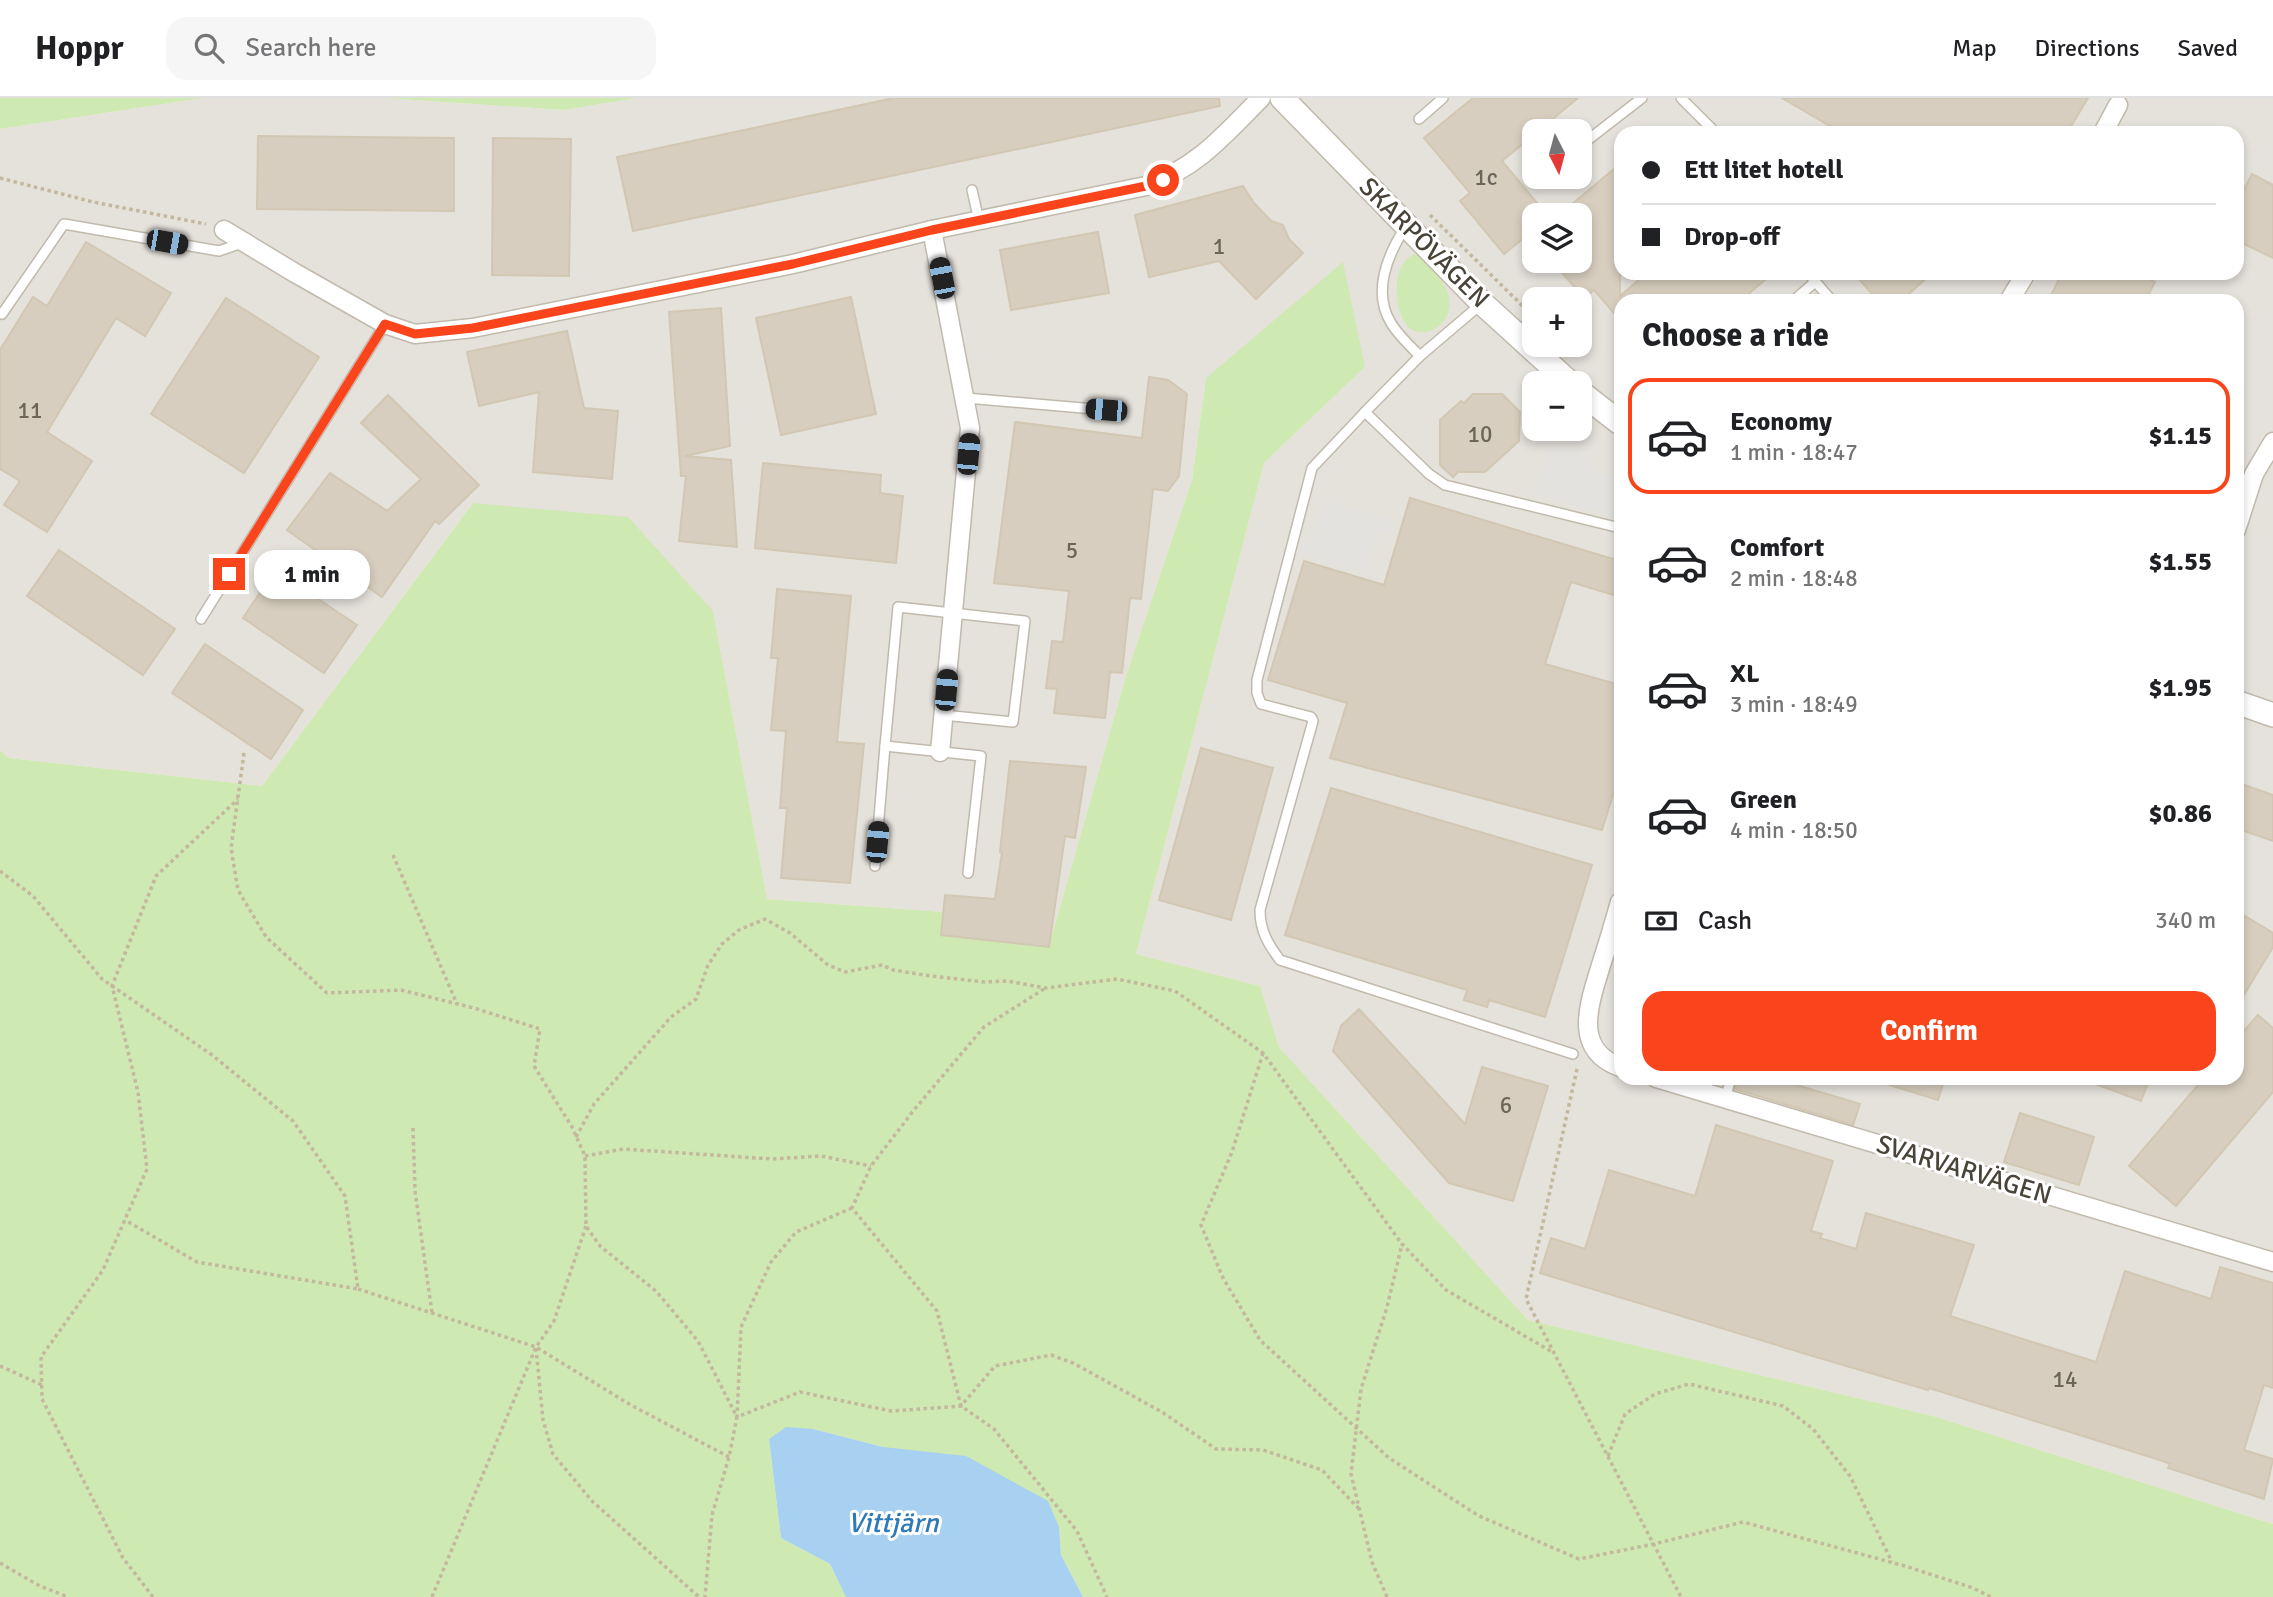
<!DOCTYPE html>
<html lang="en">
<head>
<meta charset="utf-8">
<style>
	:root { --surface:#fff; --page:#f6f6f6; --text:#202124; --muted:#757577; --line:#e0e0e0; --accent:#fa451c }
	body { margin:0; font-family:Signika,sans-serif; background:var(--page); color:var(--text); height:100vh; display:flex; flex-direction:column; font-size:26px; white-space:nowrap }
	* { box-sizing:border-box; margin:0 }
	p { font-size:23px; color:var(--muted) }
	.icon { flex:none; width:38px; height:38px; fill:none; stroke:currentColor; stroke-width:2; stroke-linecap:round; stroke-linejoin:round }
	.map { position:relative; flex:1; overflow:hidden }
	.sheet { position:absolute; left:1614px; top:196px; width:630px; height:791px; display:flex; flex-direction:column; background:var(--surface); border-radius:21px; box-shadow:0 4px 10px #0003 }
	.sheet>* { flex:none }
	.banner { position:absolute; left:1614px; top:28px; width:630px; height:154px; border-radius:21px; box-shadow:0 4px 10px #0003; display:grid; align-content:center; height:154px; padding:0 28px; background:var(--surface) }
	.needle { width:46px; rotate:174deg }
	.buttons { position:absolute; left:1522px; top:21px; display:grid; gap:14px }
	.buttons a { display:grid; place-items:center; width:70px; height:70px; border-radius:14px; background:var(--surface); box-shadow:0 4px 10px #0003; font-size:35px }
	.end { position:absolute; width:32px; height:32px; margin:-16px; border:9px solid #fa451c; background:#fff; box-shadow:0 0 0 4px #fff }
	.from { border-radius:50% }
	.bubble { position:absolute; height:49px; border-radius:21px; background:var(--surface); box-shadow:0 4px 10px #0003; font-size:23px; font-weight:700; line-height:49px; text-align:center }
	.car { position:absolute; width:21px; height:42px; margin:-21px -10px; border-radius:9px; box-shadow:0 0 5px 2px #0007; background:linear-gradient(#222 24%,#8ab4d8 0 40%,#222 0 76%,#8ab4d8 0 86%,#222 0) }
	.banner b { display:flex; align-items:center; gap:24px; height:66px; font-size:26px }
	.banner b+b { border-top:2px solid var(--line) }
	.banner i { width:18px; height:18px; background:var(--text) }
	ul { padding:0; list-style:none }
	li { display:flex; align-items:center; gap:21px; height:116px; margin:0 14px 10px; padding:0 14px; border:4px solid transparent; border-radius:21px }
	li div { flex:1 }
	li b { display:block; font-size:26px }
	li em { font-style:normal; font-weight:700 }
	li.on { border-color:var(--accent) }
	li>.icon { width:63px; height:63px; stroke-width:1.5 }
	h2 { padding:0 28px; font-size:32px; line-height:84px }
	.pay { display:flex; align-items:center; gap:18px; height:77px; padding:0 28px; font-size:26px }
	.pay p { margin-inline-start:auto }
	.primary-button { display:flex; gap:14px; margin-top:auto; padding:14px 28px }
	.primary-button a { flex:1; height:80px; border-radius:21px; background:var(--accent); color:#fff; font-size:28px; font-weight:700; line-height:80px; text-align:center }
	header { display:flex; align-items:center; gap:42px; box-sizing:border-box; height:98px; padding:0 35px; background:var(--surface); border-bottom:2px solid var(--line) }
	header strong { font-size:33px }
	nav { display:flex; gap:38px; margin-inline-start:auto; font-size:24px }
	.search { width:490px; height:63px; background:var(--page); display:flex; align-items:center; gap:18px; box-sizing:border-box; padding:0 24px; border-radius:21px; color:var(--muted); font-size:26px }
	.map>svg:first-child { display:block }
</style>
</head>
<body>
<header>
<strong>Hoppr</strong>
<div class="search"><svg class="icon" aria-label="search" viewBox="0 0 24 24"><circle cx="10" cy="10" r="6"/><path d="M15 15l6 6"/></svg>Search here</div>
<nav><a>Map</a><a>Directions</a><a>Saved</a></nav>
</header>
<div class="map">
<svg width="2273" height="1499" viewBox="0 0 2273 1499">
	<rect width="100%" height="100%" fill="#f5f2ea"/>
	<!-- industrial -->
	<path fill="#e5e1db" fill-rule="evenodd" d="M203,0H385L564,12L637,0H2273V1426L1933,1318L1528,1222L1279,949L1260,888L1136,856L1264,365L1365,269L1206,280L1192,382L1126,578L1049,849L941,837L942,814L767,801L713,513L473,405L262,688L9,660L0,652V31ZM1535,33H1580V79H1535ZM1620,35H2236V175H1620ZM1535,117H1580V163H1535ZM1535,201H1580V247H1535ZM1620,203H2236V980H1620ZM1535,285H1580V331H1535Z"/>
	<!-- green -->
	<g fill="#cfe9b3">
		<path d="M0,0H203L0,31Z"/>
		<path d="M385,0H637L564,12Z"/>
		<path d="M1416,156C1434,173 1463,198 1443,224C1437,231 1429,235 1419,234C1393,232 1387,162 1416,156Z"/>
		<path d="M1343,164L1365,269L1264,365L1136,856L1260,888L1279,949L1528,1222L1933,1318L2273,1426V1499H1083L1061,1457L1059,1429L883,1349L813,1331L769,1342L781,1440L830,1466L846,1499H0V652L9,660L262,688L473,405L628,419L713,513L767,801L943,814L942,837L1049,848L1126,578L1192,382L1206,280Z"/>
	</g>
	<!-- parking -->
	<g fill="#e4e2de">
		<path d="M1551,344L1588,356L1596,373L1620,381V420L1534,396Z"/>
		<path d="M1323,402L1393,423L1388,438L1377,435L1365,475L1299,455L1304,439L1311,441Z"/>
	</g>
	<!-- water -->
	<path fill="#a7d0f1" d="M786,1329L813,1331L883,1349L966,1358L1048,1403L1059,1429L1061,1457L1083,1499H846L830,1466L781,1440L769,1341Z"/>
	<!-- building -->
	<g fill="#d7cebf" stroke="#d2c7b2" stroke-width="2">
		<path d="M894,0H1219L1220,8L633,133L617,59Z"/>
		<path d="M1473,0H1578L1538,33H1535V36L1502,63L1547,117H1535V131L1504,156L1460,103L1470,95L1424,40Z"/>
		<path d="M1782,0H2088L2067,35H1842Z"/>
		<path d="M258,38L454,40V113L257,111Z"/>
		<path d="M493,40L571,41L569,178L492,177Z"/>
		<path d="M1620,66V198L1647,175H1773L1740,203H1620V222L1594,192L1584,200L1552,163H1580V117H1559Z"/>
		<path d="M2252,76L2273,87V160L2236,142V107Z"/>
		<path d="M1243,88L1254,105L1271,123L1283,127L1289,141L1303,155L1256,201L1219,163L1149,179L1135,117Z"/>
		<path d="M1098,134L1109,195L1011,212L1000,152Z"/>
		<path d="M86,144L171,195L145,238L116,220L47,334L92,363L47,434L4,407L20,383L0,371V252L33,199L47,208Z"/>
		<path d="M1854,175H1932L1901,203H1878Z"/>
		<path d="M2062,175H2137L2155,184L2145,203H2048Z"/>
		<path d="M851,199L876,316L781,337L756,220Z"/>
		<path d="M226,200L319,259L244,375L151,316Z"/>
		<path d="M721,210L730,348L685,358L731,362L737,449L679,443L686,378H681L669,214Z"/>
		<path d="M567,233L584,310L618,313L612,381L533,374L539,294L479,308L467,254Z"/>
		<path d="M1149,279L1168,282L1187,296L1179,378L1168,393L1153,391L1141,501L1130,500L1122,575L1110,574L1105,620L1054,615L1057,591L1046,590L1052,543L1063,544L1069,493L994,485L1015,324L1142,340Z"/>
		<path d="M1473,296H1502L1520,314L1519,343L1485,374H1458L1453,379L1440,367V322L1461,303L1464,305Z"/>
		<path d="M388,297L479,387L439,426L435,423L382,499L287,432L330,375L387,413L421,381L361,325Z"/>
		<path d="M763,365L881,377L880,395L903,398L896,465L755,450Z"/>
		<path d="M1410,400L1620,463V499L1571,484L1545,566L1620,587V674L1602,732L1330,660L1347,605L1268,582L1304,463L1384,487Z"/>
		<path d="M59,452L175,531L143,577L27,498Z"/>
		<path d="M275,472L357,527L324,575L243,520Z"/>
		<path d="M777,491L851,498L837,644L864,646L850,785L781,780L787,710H780L786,633L771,632L778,560H771Z"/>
		<path d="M205,546L303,612L271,661L172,595Z"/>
		<path d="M1201,650L1273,670L1231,822L1159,802Z"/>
		<path d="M1010,663L1086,669L1075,740L1065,738L1049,849L941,837L945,797L995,801L1002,755L1000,754Z"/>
		<path d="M2236,684L2273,697V743L2236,730Z"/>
		<path d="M1331,690L1592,767L1545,919L1489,902L1487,909L1464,902L1467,892L1285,837Z"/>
		<path d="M2245,818L2273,835V849L2236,910V832Z"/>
		<path d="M1359,911L1465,1026L1482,969L1548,988L1513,1103L1449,1085L1333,953L1341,928Z"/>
		<path d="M2258,917L2273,930V994L2176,1108L2129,1068L2204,980H2236V942Z"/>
		<path d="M1738,980H1774L1860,1006L1853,1027L1735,991Z"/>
		<path d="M1880,980H1945L1938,1002L1880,984Z"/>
		<path d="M2085,980H2150L2141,1003L2085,982Z"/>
		<path d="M2020,1015L2094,1039L2079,1087L2004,1064Z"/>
		<path d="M1716,1027L1833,1063L1811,1133L1822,1136L1820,1140L1856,1151L1866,1115L1974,1147L1950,1218L2096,1264L2125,1173L2211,1201L2220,1169L2273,1185V1290L2264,1287L2244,1352L2273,1361L2264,1401L2168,1370L2170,1366L2163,1363L1929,1290L1928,1292L1816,1259L1540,1175L1551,1140L1585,1151L1609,1072L1695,1098Z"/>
	</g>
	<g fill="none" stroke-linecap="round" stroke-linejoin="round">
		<defs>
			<g id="service">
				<path d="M1681,0L1716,35"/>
				<path d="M1419,21L1443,0"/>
				<path d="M1580,48L1642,0"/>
				<path d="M972,92L979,123"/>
				<path d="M1406,128C1388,156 1372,194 1391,225C1398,237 1410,248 1420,258"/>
				<path d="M1808,175L1832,203"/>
				<path d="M1793,203L1815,184"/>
				<path d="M1480,207L1420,258L1365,314L1429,376L1445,387L1620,430"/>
				<path d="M0,215L2,216L64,126L219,153L242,145"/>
				<path d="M966,300L1106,312"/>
				<path d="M1365,314L1312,370L1257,582V595L1261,606L1311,619L1313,623L1260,812C1260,833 1268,846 1280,862L1573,956"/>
				<path d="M201,521L385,226"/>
				<path d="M885,648L898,509L1025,523L1013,624L943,617"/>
				<path d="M875,768L885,648L981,658L968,775"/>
				<path d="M1725,1001L1731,980"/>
			</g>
			<g id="minor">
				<path d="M2103,35L2118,7"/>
				<path d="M224,132L295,175L385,226L415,236L473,230L793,166L932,132L1146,88C1198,69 1223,38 1261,0"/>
				<path d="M932,132L970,330L940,654"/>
				<path d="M2009,203L2026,175"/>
				<path d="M2236,432L2254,376L2273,344"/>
				<path d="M1620,804C1614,825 1608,846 1601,867C1590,904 1571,951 1620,969"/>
				<path d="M1656,980L2273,1164"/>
			</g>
			<g id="tertiary">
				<path d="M1282,0L1482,205L1570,285"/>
				<path d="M1580,294L1620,325"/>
				<path d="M2236,604L2273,617"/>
			</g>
		</defs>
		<!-- service casing -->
		<use href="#service" stroke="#c1baac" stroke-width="12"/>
		<!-- minor casing -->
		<use href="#minor" stroke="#c1baac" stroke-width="21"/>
		<!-- tertiary casing -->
		<use href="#tertiary" stroke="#c1baac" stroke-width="26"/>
		<!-- path -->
		<g stroke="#c3b79d" stroke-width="3.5" stroke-dasharray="3.5 3.5" stroke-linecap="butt">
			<path d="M0,80L93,104L206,126"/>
			<path d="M1430,117L1535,220"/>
			<path d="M244,655L231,750L238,792L266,839L327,895L401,892L474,910L540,931L534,968L572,1029L585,1058L586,1128L600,1148L656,1193L698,1243L737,1319L729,1359L712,1417L705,1499"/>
			<path d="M393,757L457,906"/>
			<path d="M0,773L33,798L102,881L212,957L293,1023L345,1098L358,1191L197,1164L125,1122"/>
			<path d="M1044,891L984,929L914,1012L871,1068L852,1110L937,1213L961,1308L994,1331L1077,1433L1107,1499"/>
			<path d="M1263,955L1232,1054L1201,1127L1223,1180L1260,1242L1389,1360L1479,1418L1579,1461L1654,1446L1743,1424L1905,1468L1973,1490L1991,1499"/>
			<path d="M1577,971L1526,1201L1681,1499"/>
			<path d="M413,1030L415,1093L432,1215"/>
			<path d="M576,1039L594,1006L671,919L696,901L708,867L722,846L739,832L765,821L790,835L828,867L845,874L882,867L893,872L931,878L984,884L1007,883L1046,890L1117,881L1175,893L1263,955L1402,1146L1446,1192L1554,1255"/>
			<path d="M585,1058L623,1051L772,1061L821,1058L871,1068"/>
			<path d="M852,1110L796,1134L771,1164L741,1229L737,1319L800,1294L891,1313L961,1308L995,1268L1051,1257L1073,1265L1162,1314L1216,1351L1263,1352L1322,1372L1361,1413"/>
			<path d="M358,1191L536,1249L629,1306L729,1359"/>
			<path d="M536,1250L543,1322L553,1356L592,1403L699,1499"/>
			<path d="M0,1268L42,1287"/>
			<path d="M1608,1358L1625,1316L1655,1296L1689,1286L1783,1308L1813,1331L1850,1378L1892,1464"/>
			<path d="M0,1465L40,1488L68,1499"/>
			<path d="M153,1499L123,1460L42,1301L41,1259L103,1172L147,1071L138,994L112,888L156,778L238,701"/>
			<path d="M432,1499L536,1249L554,1223L586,1128"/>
			<path d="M1387,1499L1372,1464L1351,1376L1361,1291L1387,1209L1402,1146"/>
		</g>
		<!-- service -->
		<use href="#service" stroke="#fff" stroke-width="9"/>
		<!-- minor -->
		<use href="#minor" stroke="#fff" stroke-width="18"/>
		<!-- tertiary -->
		<use href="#tertiary" stroke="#fff" stroke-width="23"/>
	</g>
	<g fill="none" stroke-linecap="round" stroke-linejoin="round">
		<!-- route -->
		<path stroke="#fa451c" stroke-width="9" d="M229,476L385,226L415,236L473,230L793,166L932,132L1146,88L1163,82"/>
	</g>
	<g text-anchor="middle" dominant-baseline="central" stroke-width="6" stroke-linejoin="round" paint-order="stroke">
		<!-- number labels -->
		<g font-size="23" fill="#6c665a">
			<text x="1486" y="79">1c</text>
			<text x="1219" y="148">1</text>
			<text x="30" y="312">11</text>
			<text x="1480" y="336">10</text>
			<text x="1072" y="452">5</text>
			<text x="1506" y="1007">6</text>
			<text x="2065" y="1281">14</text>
		</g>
		<!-- street labels -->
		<g font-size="26" fill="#494338" stroke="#fff">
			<text transform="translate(1424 145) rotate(45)">SKARPÖVÄGEN</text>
			<text transform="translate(1964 1072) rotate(17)">SVARVARVÄGEN</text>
		</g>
		<!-- water labels -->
		<g font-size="28" font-style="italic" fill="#2f79b7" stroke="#fff">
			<text x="893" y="1425">Vittjärn</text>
		</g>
	</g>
</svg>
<div class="buttons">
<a><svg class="needle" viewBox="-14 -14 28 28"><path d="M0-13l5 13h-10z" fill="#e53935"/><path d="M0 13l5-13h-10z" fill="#757577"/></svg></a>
<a><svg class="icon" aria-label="layers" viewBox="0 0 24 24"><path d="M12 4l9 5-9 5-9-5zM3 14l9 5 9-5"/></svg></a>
<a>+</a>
<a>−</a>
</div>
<i class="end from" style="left:1163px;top:82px"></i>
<i class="end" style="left:229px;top:476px"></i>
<div class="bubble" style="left:254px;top:452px;width:116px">1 min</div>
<i class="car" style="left:167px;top:144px;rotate:100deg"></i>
<i class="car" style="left:942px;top:180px;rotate:349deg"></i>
<i class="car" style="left:1106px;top:312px;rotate:275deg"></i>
<i class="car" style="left:968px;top:356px;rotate:5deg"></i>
<i class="car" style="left:946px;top:592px;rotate:5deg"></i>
<i class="car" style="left:877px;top:744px;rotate:5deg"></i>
<div class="banner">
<b><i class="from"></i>Ett litet hotell</b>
<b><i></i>Drop-off</b>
</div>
<section class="sheet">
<h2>Choose a ride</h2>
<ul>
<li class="on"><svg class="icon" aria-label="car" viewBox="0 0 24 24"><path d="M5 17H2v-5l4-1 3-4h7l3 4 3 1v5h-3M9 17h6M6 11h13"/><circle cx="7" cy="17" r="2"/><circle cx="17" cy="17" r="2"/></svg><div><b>Economy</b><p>1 min · 18:47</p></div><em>$1.15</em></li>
<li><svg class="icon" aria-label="car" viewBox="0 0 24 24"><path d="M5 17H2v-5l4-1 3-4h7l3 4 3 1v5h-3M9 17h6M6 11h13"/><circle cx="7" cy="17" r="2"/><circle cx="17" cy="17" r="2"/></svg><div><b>Comfort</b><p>2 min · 18:48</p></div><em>$1.55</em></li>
<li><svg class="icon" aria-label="car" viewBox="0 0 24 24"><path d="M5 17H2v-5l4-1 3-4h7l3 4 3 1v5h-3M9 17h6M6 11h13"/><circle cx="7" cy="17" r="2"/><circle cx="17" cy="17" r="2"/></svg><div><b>XL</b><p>3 min · 18:49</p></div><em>$1.95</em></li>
<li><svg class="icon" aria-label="car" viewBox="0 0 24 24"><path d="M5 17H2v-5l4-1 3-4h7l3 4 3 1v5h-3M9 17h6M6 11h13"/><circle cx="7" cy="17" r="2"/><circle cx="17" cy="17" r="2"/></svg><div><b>Green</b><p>4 min · 18:50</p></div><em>$0.86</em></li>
</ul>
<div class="pay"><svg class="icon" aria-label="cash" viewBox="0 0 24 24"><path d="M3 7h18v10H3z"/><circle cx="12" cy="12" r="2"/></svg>Cash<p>340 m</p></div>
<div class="primary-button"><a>Confirm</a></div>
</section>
</div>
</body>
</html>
